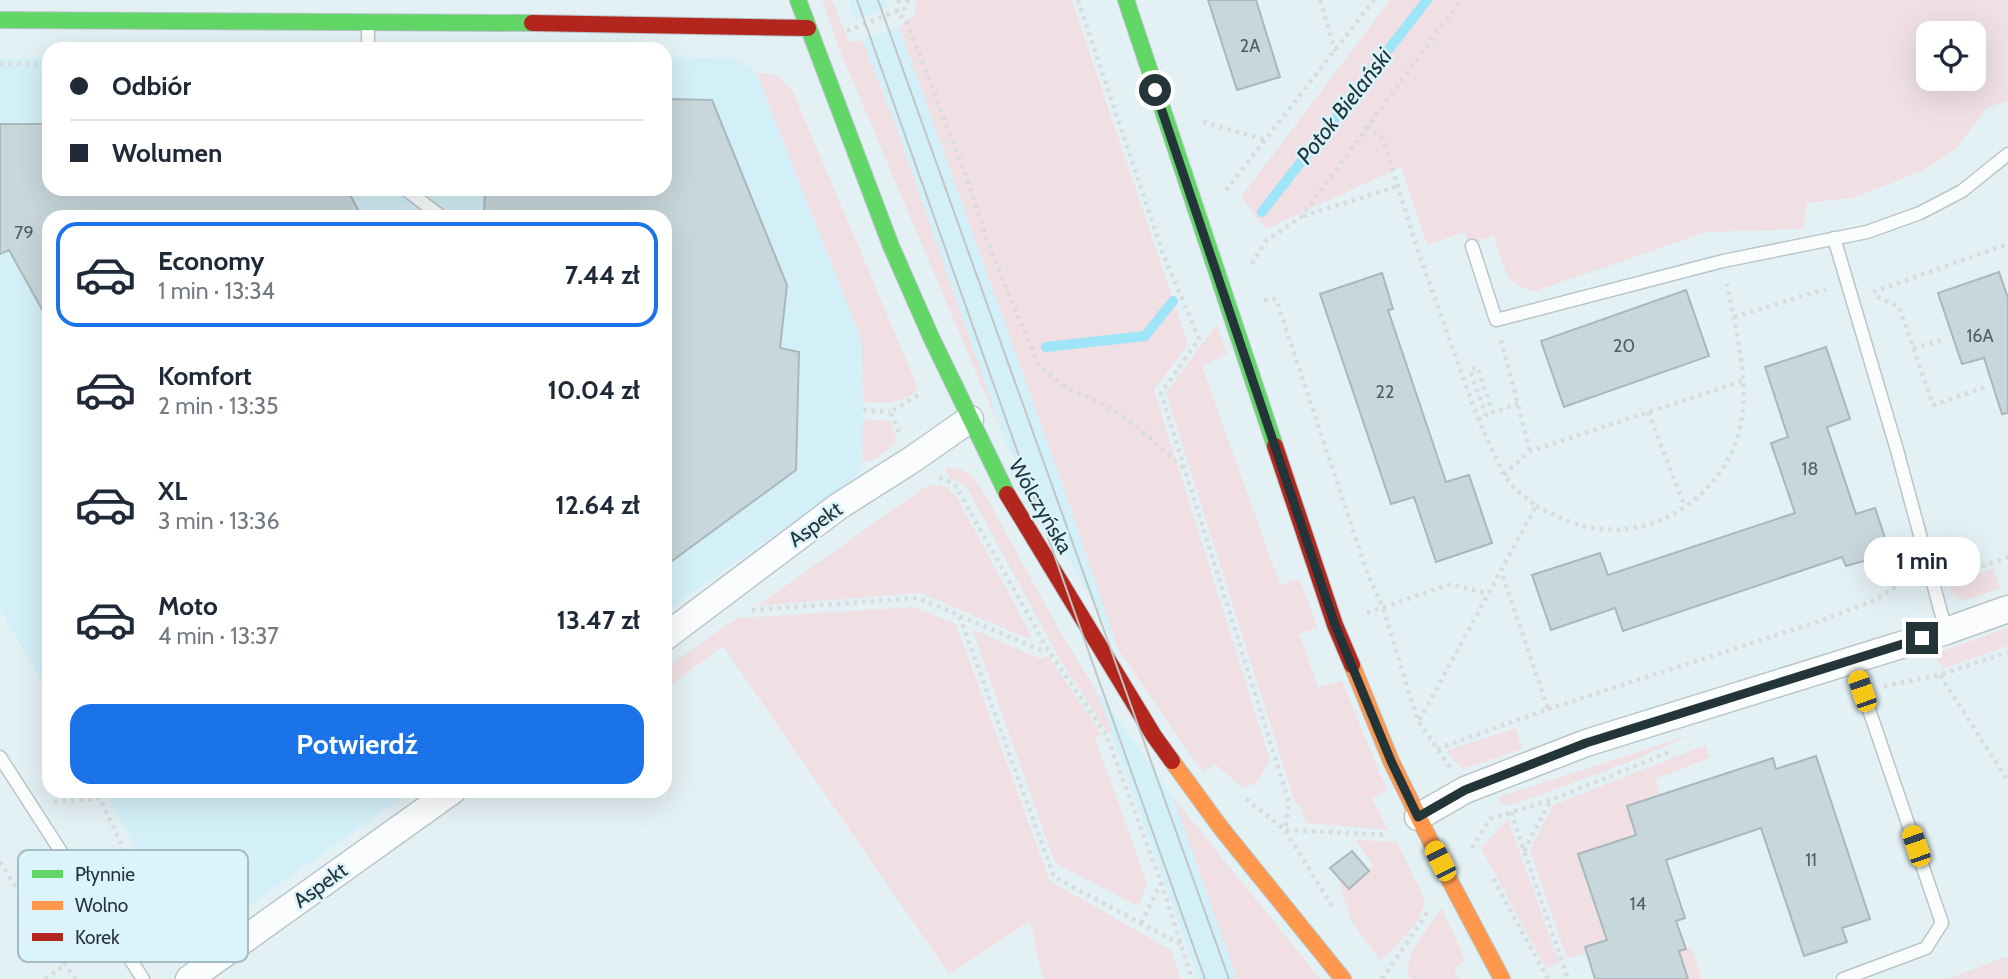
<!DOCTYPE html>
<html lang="pl">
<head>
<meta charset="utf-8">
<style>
	:root { --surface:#fff; --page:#f2f2f3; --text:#1f2937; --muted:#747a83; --line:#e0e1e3; --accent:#1a73e8 }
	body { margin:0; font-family:Cabin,sans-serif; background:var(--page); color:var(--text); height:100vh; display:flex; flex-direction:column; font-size:26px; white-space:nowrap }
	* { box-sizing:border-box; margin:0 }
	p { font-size:23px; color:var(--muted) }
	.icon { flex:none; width:38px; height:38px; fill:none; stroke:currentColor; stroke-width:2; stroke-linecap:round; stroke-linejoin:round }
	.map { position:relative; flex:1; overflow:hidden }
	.sheet { position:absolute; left:42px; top:210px; width:630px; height:588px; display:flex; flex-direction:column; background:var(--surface); border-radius:21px; box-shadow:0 7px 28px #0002 }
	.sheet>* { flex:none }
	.hud { position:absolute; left:42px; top:42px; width:630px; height:154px; border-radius:21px; box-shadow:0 7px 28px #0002; display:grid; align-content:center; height:154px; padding:0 28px; background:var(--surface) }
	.controls { position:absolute; left:1916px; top:21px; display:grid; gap:14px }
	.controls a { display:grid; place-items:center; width:70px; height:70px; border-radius:14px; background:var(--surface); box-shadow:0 7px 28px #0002; font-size:35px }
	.end { position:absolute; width:32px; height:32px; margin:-16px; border:9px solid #24353a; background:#fff; box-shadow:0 0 0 4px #fff }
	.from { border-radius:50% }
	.bubble { position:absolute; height:49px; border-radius:21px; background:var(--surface); box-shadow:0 7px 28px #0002; font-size:23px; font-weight:700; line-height:49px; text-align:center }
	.car { position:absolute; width:21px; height:42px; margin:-21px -10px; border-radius:9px; box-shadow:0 0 5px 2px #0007; background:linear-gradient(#f5c518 24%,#345 0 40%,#f5c518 0 76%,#345 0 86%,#f5c518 0) }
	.hud b { display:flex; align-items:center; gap:24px; height:66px; font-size:26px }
	.hud b+b { border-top:2px solid var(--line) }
	.hud i { width:18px; height:18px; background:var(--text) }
	ul { padding:12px 0 0; list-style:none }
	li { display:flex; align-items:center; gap:21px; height:105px; margin:0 14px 10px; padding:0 14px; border:4px solid transparent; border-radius:21px }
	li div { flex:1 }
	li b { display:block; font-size:26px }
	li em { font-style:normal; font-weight:700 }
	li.on { border-color:var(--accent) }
	li>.icon { width:63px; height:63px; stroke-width:1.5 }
	.button { display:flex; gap:14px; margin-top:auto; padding:14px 28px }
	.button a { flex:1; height:80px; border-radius:21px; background:var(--accent); color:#fff; font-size:28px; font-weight:700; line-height:80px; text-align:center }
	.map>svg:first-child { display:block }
</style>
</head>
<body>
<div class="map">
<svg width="2008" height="979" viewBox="0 0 2008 979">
	<rect width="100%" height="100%" fill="#e3f0f4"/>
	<!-- built -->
	<g fill="#d3eff8">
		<path d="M849,0H886L888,7L856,20Z"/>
		<path d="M899,27L1062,483L1118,649L1005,441L893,118L862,40Z"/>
		<path d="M665,57L734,58L756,72L861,339L863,420L862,462L859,475L665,612V217H49V695L0,609V59L49,58V189H665Z"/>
		<path d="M1095,688L1173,797L1237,979H1199Z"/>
		<path d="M104,791H411L192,946Z"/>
	</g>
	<!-- green -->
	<g fill="#f0e0e4" fill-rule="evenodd">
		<path d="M822,0H832L849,43L862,40L893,118L1005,441L838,46Z"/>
		<path d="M916,0H1072L1188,344L1154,390L1270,760L1256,783L1243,788L1215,764L1205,772L1195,762L1118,649L1062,483L899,27L915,14Z"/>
		<path d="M1390,0H2008V101L1987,107L1956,149L1922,171L1852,198L1807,203L1803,229L1707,232L1535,291C1502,285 1504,264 1494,236L1469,244L1464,232L1427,245L1401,167L1266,229L1241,197ZM1928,33H1974V79H1928Z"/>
		<path d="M756,72L777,75L793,92L916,383L917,390C901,404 884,403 863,402L861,339Z"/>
		<path d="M1217,324L1227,354L1202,366L1280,585L1299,579L1318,628L1299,634L1318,687L1342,681L1387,791L1372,798L1388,830L1306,823L1301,807L1295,803L1166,393Z"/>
		<path d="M863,420L890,421L896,438L894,445L873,460L862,462Z"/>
		<path d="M948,468C966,467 974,477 983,491L1062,635L1095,688L1112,732L1108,733L1059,658L966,486L949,477L945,470Z"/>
		<path d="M934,484L947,487L957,497L1031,635L1029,639L920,593L757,606L925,487Z"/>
		<path d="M1956,566L1979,574L1993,568L2001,589L1964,600L1954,594L1941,570Z"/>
		<path d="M913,607L956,624L1050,881L1171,950L1181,979H1043L1030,921L949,974L723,646L665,689V669L723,627L739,618Z"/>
		<path d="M2008,628V646L1943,668L1934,654Z"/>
		<path d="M972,629L1041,659L1048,656L1102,735L1095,738L1147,883L1141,902L1136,905L1055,863Z"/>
		<path d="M1516,728L1522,749L1463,769L1447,753L1448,750Z"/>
		<path d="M1696,733L1624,764L1509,806L1501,803L1499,797Z"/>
		<path d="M1706,745L1709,758L1655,779L1660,795L1636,835L1579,854L1607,940L1585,947L1586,953L1567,959L1530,850L1553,805Z"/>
		<path d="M1173,797L1320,979H1237Z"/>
		<path d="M1508,819L1559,963L1546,968L1481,848Z"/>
		<path d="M1355,840L1397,842L1425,900C1423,922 1396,947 1380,960L1352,922L1338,879L1349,888L1374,866Z"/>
		<path d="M1442,908L1465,960L1454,970L1459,979H1411C1398,961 1431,924 1442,908Z"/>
		<path d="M1691,947L1702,979H1688L1679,951Z"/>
		<path d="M2008,956V979H1947Z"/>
	</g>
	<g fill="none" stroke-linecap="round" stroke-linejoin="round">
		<!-- stream -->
		<g stroke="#9fe5f9" stroke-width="10">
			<path d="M1262,212L1427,0"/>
			<path d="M1046,347L1145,336L1173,301"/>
		</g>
	</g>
	<!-- building -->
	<g fill="#c8d7db" stroke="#aab7bb" stroke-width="2">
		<path d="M1208,0H1256L1280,77L1237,90Z"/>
		<path d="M665,99L712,100L787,285L780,348L799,352L796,470L665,566V217H484L485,189H665Z"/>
		<path d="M0,124H49V189H347L362,217H49V322L9,250L0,254Z"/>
		<path d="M1999,272L2008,298V413L2002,414L1984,358L1962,364L1938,293Z"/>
		<path d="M1382,273L1393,309L1388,310L1446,482L1469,475L1492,543L1436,562L1414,497L1391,504L1320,294Z"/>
		<path d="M1686,290L1709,356L1564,407L1541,341Z"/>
		<path d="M1826,347L1850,419L1827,427L1856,514L1875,508L1887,544L1881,556L1846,566L1842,557L1623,631L1615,608L1551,630L1532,575L1600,553L1608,575L1795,513L1771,443L1788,437L1765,367Z"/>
		<path d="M1816,756L1870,919L1842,928L1847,942L1804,956L1761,828L1666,860L1685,918L1676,921L1686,949L1679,951L1688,979H1595L1585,947L1607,940L1578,854L1636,835L1627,806L1773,758L1776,769Z"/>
		<path d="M1352,851L1369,871L1349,889L1330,868Z"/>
	</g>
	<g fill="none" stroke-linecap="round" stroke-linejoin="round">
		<defs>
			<g id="lane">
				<path d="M368,49V25"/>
				<path d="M405,189L442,217"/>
				<path d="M1834,238L1897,450L1946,631"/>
				<path d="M1472,246L1496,320L1723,261L1867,232L1920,213L1962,191L2008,154"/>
				<path d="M0,757L143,979"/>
				<path d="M1843,979L1926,948L1942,923L1852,660"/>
			</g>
			<g id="street">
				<path d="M665,637L839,506L913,459L970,419"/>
				<path d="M1418,817L1465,790L1586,743L1946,631L2008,609"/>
				<path d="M189,979L452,791"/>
			</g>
			<g id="fast">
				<path d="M798,0L891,246L931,337L1007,494"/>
				<path d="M1126,0L1275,446"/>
				<path d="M0,20L532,23"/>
			</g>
			<g id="slow">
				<path d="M1352,665L1391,761L1451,883L1502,979"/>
				<path d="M1172,761L1221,828L1343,979"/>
			</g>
			<g id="jam">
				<path d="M532,23L808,28"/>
				<path d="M1275,446L1335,625L1352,665"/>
				<path d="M1007,494L1154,736L1172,761"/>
			</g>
		</defs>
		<!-- lane casing -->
		<use href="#lane" stroke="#b8c6ca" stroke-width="15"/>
		<!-- street casing -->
		<use href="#street" stroke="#b8c6ca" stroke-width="29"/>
		<!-- fast casing -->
		<use href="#fast" stroke="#b8c6ca" stroke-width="18"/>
		<!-- slow casing -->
		<use href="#slow" stroke="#b8c6ca" stroke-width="18"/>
		<!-- jam casing -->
		<use href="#jam" stroke="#b8c6ca" stroke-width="18"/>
		<!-- path -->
		<g stroke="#d8dcdd" stroke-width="4.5" stroke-dasharray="3.5 5" stroke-linecap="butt">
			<path d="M899,0L897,12L906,21L925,69L967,178L988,243L1039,367L1072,391L1098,401L1134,424L1183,468"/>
			<path d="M1078,0L1162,251L1199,339L1161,393L1289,802L1285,830L1332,906"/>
			<path d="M1320,0L1335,51"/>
			<path d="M847,31L905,8L908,0"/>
			<path d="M0,63L49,65"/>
			<path d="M1203,122L1266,140"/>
			<path d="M1367,126L1383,139L1417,248L1478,419L1504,475L1515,489L1536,506L1419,721"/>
			<path d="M1226,190L1374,0"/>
			<path d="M1303,216L1399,186"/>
			<path d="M1252,264L1265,242L1302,216L1461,0"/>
			<path d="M1873,292L2008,244"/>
			<path d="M1877,297L1899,307L1933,405L1985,387"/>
			<path d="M1264,300L1276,299L1368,575L1383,608L1418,721L1450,767"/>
			<path d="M1734,317L1826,289"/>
			<path d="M1501,340L1530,451"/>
			<path d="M1913,348L1946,339"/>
			<path d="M863,410L890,412"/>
			<path d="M1648,412L1685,507"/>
			<path d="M1478,419L1486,416L1470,370L1477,367L1493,412L1518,404"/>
			<path d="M899,432L890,412L920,394"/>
			<path d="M1504,475L1530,451L1742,381"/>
			<path d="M939,478L954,483L1048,650L1106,734L1161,882L1192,979"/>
			<path d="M1536,506C1558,517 1577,527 1601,529C1669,536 1732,484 1742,417C1748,374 1735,327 1727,284"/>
			<path d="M1950,561L1966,557L1984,566L2008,557"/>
			<path d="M752,610L918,598L959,615L1054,877L1182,945"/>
			<path d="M1367,613L1451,584L1489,594"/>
			<path d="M960,616L1041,650H1048"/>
			<path d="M1940,675L2008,781"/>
			<path d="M1884,686L1940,675L2008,652"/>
			<path d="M1548,709L1820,621L1873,601L1910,578"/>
			<path d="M1437,749L1548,709L1502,573"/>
			<path d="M1246,799L1285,830L1388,835"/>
			<path d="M54,802L100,798L135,874L186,948"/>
			<path d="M1511,812L1568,979"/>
			<path d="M1472,848L1490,819L1551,800L1672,751"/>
			<path d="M1524,851L1551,800"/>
			<path d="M0,862L75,979"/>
			<path d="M1493,879L1548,979"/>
			<path d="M1141,923L1161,883"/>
			<path d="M153,948L169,959"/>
			<path d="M45,979L66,964"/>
			<path d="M1382,979L1427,913"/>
		</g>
		<!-- lane -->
		<use href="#lane" stroke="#fbfdfd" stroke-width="12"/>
		<!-- street -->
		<use href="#street" stroke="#fbfdfd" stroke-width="26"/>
		<!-- fast -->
		<use href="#fast" stroke="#63d668" stroke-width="16"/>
		<!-- slow -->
		<use href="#slow" stroke="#ff974d" stroke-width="16"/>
		<!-- jam -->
		<use href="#jam" stroke="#b3261e" stroke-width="16"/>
		<!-- tram -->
		<g stroke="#c0c5c6" stroke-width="2">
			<path d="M857,0L1205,979"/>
			<path d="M878,0L1229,979"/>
		</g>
	</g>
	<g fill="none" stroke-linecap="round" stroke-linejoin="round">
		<!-- route -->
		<path stroke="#24353a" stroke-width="9" d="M1155,90L1335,625L1391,761L1418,817L1465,790L1586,743L1922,638"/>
	</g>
	<g text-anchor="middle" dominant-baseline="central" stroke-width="5" stroke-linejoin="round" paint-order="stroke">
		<!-- number labels -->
		<g font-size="18" fill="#506065">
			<text x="1250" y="46">2A</text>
			<text x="24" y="233">79</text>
			<text x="1980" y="336">16A</text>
			<text x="1624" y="346">20</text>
			<text x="1385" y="392">22</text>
			<text x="1810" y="469">18</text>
			<text x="1811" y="860">11</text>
			<text x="1638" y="904">14</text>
		</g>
		<!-- street labels -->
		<g font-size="21" fill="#24353a" stroke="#dbf4fc">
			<text transform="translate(1041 506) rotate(60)">Wólczyńska</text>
			<text transform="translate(815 524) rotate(-36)">Aspekt</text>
			<text transform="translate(320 885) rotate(-36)">Aspekt</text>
		</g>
		<!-- water labels -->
		<g font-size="23" font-style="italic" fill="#1f353c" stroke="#dbf4fc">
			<text transform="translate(1344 106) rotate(-52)">Potok Bielański</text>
		</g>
	</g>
	<!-- legend -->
	<rect x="18" y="850" width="230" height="112" rx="10" fill="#dbf4fc" stroke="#a4bbc2" stroke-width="2"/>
	<rect x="32" y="870" width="31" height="8" fill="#63d668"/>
	<rect x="32" y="901" width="31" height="9" fill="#ff974d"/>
	<rect x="32" y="933" width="31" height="8" fill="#b3261e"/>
	<g font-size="19" fill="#24353a">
		<text x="75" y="881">Płynnie</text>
		<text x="75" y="912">Wolno</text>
		<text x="75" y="944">Korek</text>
	</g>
</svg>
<div class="controls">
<a><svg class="icon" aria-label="locate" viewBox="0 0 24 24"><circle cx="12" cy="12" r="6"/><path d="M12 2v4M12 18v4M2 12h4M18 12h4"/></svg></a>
</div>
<i class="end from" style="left:1155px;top:90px"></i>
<i class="end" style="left:1922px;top:638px"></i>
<div class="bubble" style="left:1864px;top:537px;width:116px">1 min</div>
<i class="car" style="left:1862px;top:691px;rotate:341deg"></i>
<i class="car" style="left:1916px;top:846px;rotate:341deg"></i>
<i class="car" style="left:1440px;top:861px;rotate:333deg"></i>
<div class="hud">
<b><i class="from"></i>Odbiór</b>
<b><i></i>Wolumen</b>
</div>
<section class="sheet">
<ul>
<li class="on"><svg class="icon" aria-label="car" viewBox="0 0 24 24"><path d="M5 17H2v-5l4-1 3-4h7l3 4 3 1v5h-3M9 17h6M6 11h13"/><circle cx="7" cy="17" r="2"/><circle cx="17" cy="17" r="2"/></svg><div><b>Economy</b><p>1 min · 13:34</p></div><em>7.44 zł</em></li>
<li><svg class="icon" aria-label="car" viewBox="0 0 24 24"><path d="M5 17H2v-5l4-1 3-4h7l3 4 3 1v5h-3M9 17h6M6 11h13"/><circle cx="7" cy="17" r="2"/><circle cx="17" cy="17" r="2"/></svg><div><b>Komfort</b><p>2 min · 13:35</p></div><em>10.04 zł</em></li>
<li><svg class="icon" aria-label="car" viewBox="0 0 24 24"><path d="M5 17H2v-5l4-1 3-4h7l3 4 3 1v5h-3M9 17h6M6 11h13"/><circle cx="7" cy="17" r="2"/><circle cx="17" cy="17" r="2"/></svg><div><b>XL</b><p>3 min · 13:36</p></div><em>12.64 zł</em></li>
<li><svg class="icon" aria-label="car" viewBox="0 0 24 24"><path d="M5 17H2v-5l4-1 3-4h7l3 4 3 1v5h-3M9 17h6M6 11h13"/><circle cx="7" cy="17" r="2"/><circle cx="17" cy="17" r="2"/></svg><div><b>Moto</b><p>4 min · 13:37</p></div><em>13.47 zł</em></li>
</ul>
<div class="button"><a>Potwierdź</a></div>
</section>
</div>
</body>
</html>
